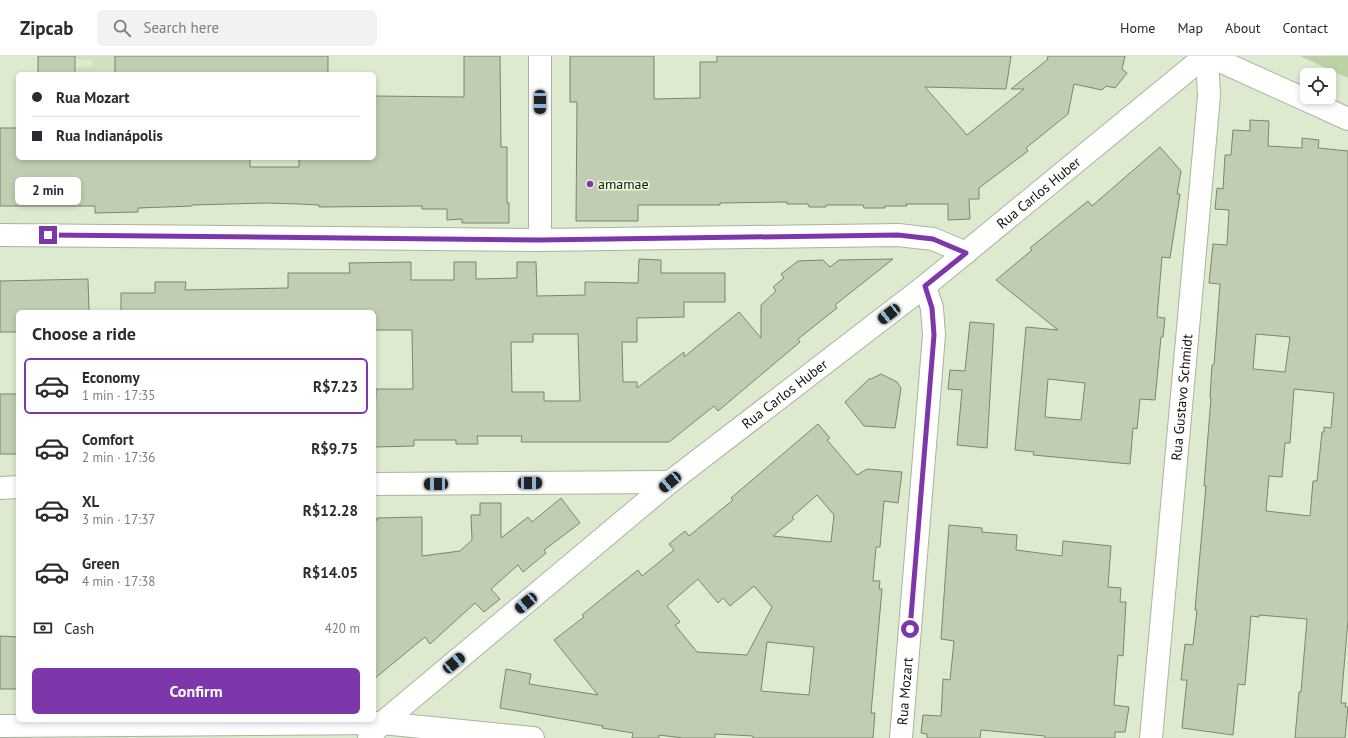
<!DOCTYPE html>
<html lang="en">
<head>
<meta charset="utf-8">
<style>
	:root { --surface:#fff; --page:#f2f2f3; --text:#2b2b33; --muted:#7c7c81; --line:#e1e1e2; --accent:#7d37ab }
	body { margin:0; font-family:"PT Sans",sans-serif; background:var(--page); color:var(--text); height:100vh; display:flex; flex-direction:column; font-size:15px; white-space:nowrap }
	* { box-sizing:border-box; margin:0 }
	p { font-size:13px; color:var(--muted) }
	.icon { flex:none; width:22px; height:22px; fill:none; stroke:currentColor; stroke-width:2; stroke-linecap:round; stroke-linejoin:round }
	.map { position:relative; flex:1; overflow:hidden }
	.drawer { position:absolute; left:16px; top:254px; width:360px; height:412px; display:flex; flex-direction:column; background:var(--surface); border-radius:6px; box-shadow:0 2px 6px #0003 }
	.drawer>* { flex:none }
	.hud { position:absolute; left:16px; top:16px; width:360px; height:88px; border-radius:6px; box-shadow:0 2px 6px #0003; display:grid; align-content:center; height:88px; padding:0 16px; background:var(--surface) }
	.controls { position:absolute; left:1300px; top:12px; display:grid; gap:8px }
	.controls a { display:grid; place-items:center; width:36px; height:36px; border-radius:6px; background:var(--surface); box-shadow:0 2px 6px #0003; font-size:20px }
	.end { position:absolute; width:18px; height:18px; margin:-9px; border:5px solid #7d37ab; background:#fff; box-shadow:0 0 0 2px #fff }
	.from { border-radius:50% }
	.bubble { position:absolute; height:28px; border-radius:6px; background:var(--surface); box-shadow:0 2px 6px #0003; font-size:13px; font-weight:700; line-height:28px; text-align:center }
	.car { position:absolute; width:12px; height:24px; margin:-12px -6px; border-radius:5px; box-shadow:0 0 3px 1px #0007; background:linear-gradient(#222 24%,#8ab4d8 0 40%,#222 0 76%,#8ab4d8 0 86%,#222 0) }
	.hud b { display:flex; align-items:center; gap:14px; height:38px; font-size:15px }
	.hud b+b { border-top:1px solid var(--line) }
	.hud i { width:10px; height:10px; background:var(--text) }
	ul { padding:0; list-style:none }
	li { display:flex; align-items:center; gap:12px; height:56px; margin:0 8px 6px; padding:0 8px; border:2px solid transparent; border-radius:6px }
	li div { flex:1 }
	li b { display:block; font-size:15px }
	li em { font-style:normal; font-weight:700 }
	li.active { border-color:var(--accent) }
	li>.icon { width:36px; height:36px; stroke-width:1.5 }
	h2 { padding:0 16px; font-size:18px; line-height:48px }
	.pay { display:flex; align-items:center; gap:10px; height:44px; padding:0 16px; font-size:15px }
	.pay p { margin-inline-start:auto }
	.cta { display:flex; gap:8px; margin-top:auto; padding:8px 16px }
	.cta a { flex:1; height:46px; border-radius:6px; background:var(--accent); color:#fff; font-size:16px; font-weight:700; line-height:46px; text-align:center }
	header { display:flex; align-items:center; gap:24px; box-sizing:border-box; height:56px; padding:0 20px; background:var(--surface); border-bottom:1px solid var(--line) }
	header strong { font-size:19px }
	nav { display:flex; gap:22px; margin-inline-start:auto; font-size:14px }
	.search { width:280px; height:36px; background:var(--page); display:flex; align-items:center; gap:10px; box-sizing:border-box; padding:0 14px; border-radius:6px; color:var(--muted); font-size:15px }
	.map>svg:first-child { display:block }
</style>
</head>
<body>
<header>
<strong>Zipcab</strong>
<div class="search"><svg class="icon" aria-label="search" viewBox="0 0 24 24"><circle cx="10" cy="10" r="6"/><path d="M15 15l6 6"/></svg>Search here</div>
<nav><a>Home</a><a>Map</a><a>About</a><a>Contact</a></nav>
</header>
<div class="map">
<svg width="1348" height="682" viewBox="0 0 1348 682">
	<rect width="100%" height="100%" fill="#ddeacf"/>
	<!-- built -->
	<path fill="#d0e1bf" d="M76,0H115V18H76V11L93,10V4L76,3Z"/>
	<!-- green -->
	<path fill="#bcd2a5" d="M1300,0H1348V22Z"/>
	<!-- building -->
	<g fill="#c0cdb3" stroke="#7a866d" fill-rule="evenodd">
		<rect x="38" y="0" width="37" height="18"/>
		<rect x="115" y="0" width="213" height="18"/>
		<path d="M464,0H500L501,91H507V147H509V167H462V163L447,164V153H422V150L319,151V149L299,148L266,147L192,149V150L138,152V156L95,157V150H0V72H18V102L137,103V102H250V111H299V102H374V40L464,41Z"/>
		<path d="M570,0H654V43L700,42V6H717V0H1011L1006,33L925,31L967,79L1024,33H1011L1047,4L1048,0H1125L1122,13L1127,17L1115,32L1106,30L1102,34L1074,28L1068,58L1026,92L1028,95L979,132V143H969L970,163L948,164V148H906L907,150H885V152H864L863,149H826V151H809L808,148H787V146L720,147V149H638V165H576L577,46H570Z"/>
		<path d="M1250,64L1269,65L1268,90L1302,92V82L1319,84L1318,92L1348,95V564L1341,647H1346L1345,651H1348L1345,682H1295L1299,636H1301L1307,563L1259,559V561L1251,560L1245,629L1238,628L1233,679L1182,672L1187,624H1181L1185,588L1193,589L1197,554H1195L1206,430H1204L1211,342H1210L1212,309H1214L1220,228L1209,227L1213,188L1227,189L1229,154L1215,153L1217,132L1223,133L1225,99H1231L1233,74L1250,75ZM1256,278L1290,281L1285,316L1253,313ZM1294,333L1334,337L1331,372L1324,371V376H1322L1317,425H1313L1310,460L1266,455L1269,420L1282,421L1285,387H1290Z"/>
		<path d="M1160,91L1181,115L1177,138H1180L1170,202L1162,201L1157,261L1165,262L1163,281H1161L1155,344L1140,343L1137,373L1133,372L1130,408L1033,399L1034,396L1015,394L1026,271L1058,274L996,224L1032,194L1030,192L1088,145L1092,150ZM1048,323L1085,327L1081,364L1045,361Z"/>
		<path d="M639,203L661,204V217H725V246H684V261L637,262V286H622L623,326H637V332L684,296V301L739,256L761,282V249L776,235L773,231L784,222L781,218L798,205L823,204L830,211L839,204L893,203L835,249L837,252L798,283L800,286L718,355L714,350L669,386H521L522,380H477L478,388H456V384H414V390L374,391L376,333H413L412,274H375V256H121V237H155V226H186L185,234L288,232V217H350L349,207L411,206V224H454V206H476V223L517,222V206H536L537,240L585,239V226L638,227ZM533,278H578L580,345H544V336H512L511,286H533Z"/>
		<path d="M88,223L89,256H18V276H0V225Z"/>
		<path d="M970,266L994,268L987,392L957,389L962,334L948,333L950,314L965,315Z"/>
		<path d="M881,318L897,326L901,332L895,372L864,370L845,346L869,323H871Z"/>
		<path d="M0,338H18L17,398H0Z"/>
		<path d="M818,368L830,382L827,384L857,419L867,413L902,416L898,447L884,445L880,491H876L873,525H880L879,533H882L871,657H875L873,682H753V680L715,678V682H683L659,679V682H632L633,677L602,672L603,670L500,652L506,613L531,618L529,628L598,639L554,584L584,561L582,559L604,541L638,514L642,520L674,494L669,488L685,475L689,480L733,444L731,442ZM817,439L834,459L831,486L773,480L794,463L792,461ZM698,523L718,547L723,542L730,550L754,530L772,551L747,599L697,596L675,569L680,566L667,550ZM767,586L814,591L809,639L761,635Z"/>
		<path d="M561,442L580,467L544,494L546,497L523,516L518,509L491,533L500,543L484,556L475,547L430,588L425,581L374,623V465L377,464V462L422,461V500L460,495L472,484L471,459H480V447H501V482L528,461L532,466Z"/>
		<path d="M949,469L982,472V476L1017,479L1016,494L1062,500L1063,485L1111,490L1108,531L1121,532L1120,546H1126L1123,600L1118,599L1114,649L1129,651L1125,676H1115V682H1045V680L981,674L980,682H927V678L921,677L923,659L941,660L943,623L950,624L954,585L941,583Z"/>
		<path d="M0,580L18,581V633H0Z"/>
	</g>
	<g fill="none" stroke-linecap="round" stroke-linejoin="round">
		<defs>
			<g id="minor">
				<path d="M540,0V184"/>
				<path d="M1209,0L1348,63"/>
				<path d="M0,179L540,184L898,179L933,183L966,197"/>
				<path d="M374,428L670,426"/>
				<path d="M0,432L18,431"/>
				<path d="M0,670L382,667L533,682"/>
				<path id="s1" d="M901,682L934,279L932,252L925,230"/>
				<path id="s2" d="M1151,682L1209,40L1207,0"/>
			</g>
			<g id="secondary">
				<path id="s3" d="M369,682L382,667L670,426L925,230L1205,0"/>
			</g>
		</defs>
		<!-- minor casing -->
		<use href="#minor" stroke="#a8b59b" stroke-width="24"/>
		<!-- secondary casing -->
		<use href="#secondary" stroke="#a8b59b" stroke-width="24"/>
		<!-- minor -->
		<use href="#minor" stroke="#fff" stroke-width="22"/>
		<!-- secondary -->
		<use href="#secondary" stroke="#fff" stroke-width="22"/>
	</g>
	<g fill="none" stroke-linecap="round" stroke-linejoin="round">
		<!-- route -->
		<path stroke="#7d37ab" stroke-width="5" d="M48,179L540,184L898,179L933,183L966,197L925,230L932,252L934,279L910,573"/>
	</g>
	<!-- markers -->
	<circle fill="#7d37ab" stroke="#eaf8dc" stroke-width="1.5" cx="590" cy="128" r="4"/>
	<g text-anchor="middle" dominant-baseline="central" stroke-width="3" stroke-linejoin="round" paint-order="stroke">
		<!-- poi labels -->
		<g font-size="14" fill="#10140b" stroke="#eaf8dc" text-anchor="start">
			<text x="598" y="128">amamae</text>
		</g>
		<!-- street labels -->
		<g font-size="14" fill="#10140b" stroke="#eaf8dc">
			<text stroke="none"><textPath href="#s3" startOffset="864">Rua Carlos Huber</textPath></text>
			<text stroke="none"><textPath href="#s3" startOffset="540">Rua Carlos Huber</textPath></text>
			<text stroke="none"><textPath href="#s2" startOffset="342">Rua Gustavo Schmidt</textPath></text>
			<text stroke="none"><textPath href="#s1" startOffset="47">Rua Mozart</textPath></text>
		</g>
	</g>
</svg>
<div class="controls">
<a><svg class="icon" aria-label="locate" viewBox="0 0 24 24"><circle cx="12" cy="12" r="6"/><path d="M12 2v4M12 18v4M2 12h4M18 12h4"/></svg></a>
</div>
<i class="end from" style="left:910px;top:573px"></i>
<i class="end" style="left:48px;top:179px"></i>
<div class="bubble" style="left:15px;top:121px;width:66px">2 min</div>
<i class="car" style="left:540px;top:46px;rotate:180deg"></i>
<i class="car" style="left:889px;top:258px;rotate:232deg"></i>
<i class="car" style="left:670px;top:426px;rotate:230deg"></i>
<i class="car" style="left:530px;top:427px;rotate:90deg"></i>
<i class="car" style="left:436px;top:428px;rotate:269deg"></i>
<i class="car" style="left:526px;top:547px;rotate:230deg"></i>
<i class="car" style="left:454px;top:607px;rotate:50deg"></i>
<div class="hud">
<b><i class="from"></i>Rua Mozart</b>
<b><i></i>Rua Indianápolis</b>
</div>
<section class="drawer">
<h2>Choose a ride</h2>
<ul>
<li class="active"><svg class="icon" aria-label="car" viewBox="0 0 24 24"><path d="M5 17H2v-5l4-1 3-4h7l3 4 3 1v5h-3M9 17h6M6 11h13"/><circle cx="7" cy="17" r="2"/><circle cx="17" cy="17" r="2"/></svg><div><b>Economy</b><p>1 min · 17:35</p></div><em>R$7.23</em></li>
<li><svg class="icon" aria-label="car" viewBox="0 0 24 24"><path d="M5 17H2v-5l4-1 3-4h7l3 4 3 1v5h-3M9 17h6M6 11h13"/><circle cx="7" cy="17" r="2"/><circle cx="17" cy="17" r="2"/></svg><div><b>Comfort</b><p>2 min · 17:36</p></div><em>R$9.75</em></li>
<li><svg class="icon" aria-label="car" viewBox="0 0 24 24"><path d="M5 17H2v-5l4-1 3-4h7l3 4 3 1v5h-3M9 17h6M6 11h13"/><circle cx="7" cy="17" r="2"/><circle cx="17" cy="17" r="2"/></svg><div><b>XL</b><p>3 min · 17:37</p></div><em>R$12.28</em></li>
<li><svg class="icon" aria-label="car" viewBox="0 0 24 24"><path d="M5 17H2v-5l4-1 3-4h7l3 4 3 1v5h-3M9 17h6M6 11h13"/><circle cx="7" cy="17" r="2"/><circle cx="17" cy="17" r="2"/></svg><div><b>Green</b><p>4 min · 17:38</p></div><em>R$14.05</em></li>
</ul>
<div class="pay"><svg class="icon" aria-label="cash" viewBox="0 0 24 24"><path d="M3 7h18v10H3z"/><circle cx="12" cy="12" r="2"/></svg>Cash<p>420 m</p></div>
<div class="cta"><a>Confirm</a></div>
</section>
</div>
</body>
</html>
